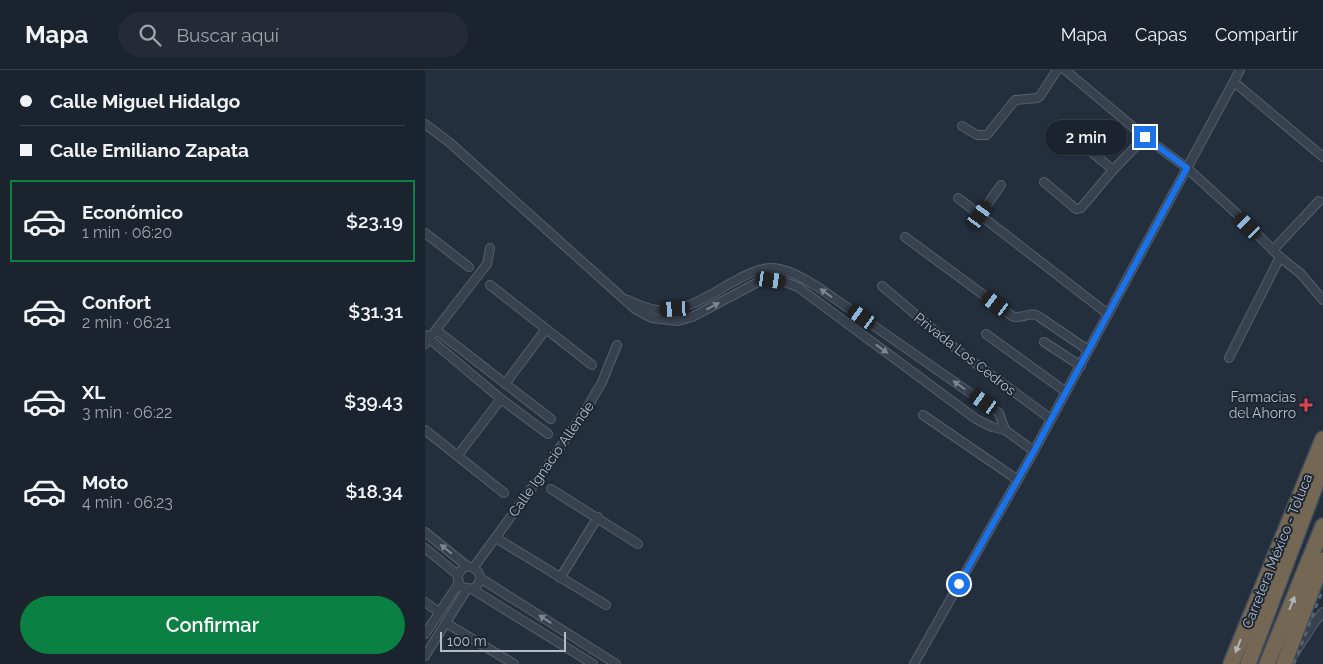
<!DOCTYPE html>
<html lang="es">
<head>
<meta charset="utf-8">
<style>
	:root { --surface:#1b232e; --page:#242b36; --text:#f1f3f6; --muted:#a0a4aa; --line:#39404a; --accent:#0b8043 }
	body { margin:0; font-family:Raleway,sans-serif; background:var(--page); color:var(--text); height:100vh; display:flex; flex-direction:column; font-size:19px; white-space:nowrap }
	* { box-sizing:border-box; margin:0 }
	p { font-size:16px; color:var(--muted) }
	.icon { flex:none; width:28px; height:28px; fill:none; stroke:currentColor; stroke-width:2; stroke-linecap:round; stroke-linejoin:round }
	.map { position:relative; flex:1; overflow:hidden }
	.side { display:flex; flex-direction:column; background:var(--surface); width:425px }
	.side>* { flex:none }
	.banner { display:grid; align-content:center; height:110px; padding:0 20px; background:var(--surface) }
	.scale { position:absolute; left:15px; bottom:12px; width:126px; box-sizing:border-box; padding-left:5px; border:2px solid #b4bcc9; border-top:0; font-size:14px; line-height:18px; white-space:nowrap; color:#b4bcc9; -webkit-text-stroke:4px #1d2633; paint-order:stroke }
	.end { position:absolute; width:22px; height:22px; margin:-11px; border:6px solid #1a73e8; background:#fff; box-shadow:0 0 0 2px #fff }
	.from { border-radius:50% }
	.bubble { position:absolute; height:35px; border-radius:18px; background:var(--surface); box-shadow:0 1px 4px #0004,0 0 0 1px var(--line); font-size:16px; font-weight:600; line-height:35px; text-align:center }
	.car { position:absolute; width:15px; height:30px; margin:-15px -8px; border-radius:6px; box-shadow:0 0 4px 1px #0007; background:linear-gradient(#222 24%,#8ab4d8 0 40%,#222 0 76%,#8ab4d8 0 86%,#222 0) }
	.banner b { display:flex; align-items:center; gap:18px; height:48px; font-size:19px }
	.banner b+b { border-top:1px solid var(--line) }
	.banner i { width:12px; height:12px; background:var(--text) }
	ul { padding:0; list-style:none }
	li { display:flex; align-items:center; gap:15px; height:82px; margin:0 10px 8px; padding:0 10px; border:2px solid transparent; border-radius:0px }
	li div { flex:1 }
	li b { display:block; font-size:19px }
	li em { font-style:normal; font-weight:600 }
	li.selected { border-color:var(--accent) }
	li>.icon { width:45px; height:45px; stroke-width:1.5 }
	.cta { display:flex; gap:10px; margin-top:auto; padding:10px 20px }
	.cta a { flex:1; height:58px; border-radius:30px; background:var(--accent); color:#fff; font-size:20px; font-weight:600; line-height:58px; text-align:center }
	header { display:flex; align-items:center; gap:30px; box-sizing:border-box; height:70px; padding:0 25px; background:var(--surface); border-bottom:1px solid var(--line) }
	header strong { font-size:24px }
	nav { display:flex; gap:28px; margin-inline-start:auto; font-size:18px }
	.search { width:350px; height:45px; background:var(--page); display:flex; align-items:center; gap:12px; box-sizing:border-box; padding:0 18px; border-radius:28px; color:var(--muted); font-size:19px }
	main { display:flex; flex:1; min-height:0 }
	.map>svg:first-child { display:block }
</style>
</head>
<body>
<header>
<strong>Mapa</strong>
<div class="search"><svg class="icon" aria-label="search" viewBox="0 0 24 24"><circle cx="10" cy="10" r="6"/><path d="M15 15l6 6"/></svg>Buscar aquí</div>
<nav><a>Mapa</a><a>Capas</a><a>Compartir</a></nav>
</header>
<main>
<section class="side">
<div class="banner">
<b><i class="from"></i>Calle Miguel Hidalgo</b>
<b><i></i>Calle Emiliano Zapata</b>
</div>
<ul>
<li class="selected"><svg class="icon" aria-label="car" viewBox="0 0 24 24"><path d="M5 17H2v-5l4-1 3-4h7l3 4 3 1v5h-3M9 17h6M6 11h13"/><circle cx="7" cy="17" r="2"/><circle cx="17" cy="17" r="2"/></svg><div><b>Económico</b><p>1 min · 06:20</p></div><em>$23.19</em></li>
<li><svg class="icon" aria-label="car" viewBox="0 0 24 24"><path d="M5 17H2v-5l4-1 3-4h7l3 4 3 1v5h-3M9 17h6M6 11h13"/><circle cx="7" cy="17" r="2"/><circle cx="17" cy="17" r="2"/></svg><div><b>Confort</b><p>2 min · 06:21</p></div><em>$31.31</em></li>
<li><svg class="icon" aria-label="car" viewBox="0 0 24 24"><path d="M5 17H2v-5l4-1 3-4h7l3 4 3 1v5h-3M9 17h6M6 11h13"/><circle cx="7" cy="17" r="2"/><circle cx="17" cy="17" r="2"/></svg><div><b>XL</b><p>3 min · 06:22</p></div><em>$39.43</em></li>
<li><svg class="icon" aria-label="car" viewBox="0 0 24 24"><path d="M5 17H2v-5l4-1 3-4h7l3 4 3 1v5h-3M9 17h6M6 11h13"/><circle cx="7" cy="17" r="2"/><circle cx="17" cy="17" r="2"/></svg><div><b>Moto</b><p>4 min · 06:23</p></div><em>$18.34</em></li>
</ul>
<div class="cta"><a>Confirmar</a></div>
</section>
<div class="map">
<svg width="898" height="594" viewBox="0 0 898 594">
	<rect width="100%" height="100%" fill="#242f3e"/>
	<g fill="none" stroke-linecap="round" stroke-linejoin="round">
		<defs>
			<g id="street">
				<path d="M640,0L720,67L762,98L811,143L855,187L876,204L898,230"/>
				<path d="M809,12L898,87"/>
				<path d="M0,54L24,72L210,239L227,248L253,251L267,247L333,212L346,210L360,212L373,217L551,349L567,357L580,360L609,381"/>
				<path d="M537,56L552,65H562L590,30L612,28L615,26L632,0"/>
				<path d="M651,69L688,100"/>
				<path d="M619,112L651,139L656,138L688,100L720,67"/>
				<path d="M533,128L683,244"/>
				<path d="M555,145L576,115"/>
				<path d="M0,163L44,197"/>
				<path d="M480,167L587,246C597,250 604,241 613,246L663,280"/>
				<path d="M848,180L894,131"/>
				<path d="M65,215L167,295"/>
				<path d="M457,216L536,283L626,349"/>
				<path d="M203,230C212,234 222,239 232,240C257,243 284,226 304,214C318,207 331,198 347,198C364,199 379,209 393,217L574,343L580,360"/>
				<path d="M11,260L126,349"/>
				<path d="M561,264L641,322"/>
				<path d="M0,265L76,329L123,364"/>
				<path d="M619,272L656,296"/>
				<path d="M0,274L62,194L65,178"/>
				<path d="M804,288L855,187"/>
				<path d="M80,314L121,259"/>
				<path d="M498,345L593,410"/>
				<path d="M0,360L79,423"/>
				<path d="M33,385L76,329"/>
				<path d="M126,419L213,474"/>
				<path d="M0,462L42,496C56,498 60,512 47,519L37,517C30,509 32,501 42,496"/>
				<path d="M71,468L181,535"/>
				<path d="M0,478L33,505"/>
				<path d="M49,497L114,408L162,338L177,312L192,275"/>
				<path d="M55,508L191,594"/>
				<path d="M135,508L173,447"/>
				<path d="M47,519L168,594"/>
				<path d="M0,532L14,542"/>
				<path d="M21,553L89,594"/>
				<path d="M0,564L34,513"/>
				<path d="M869,584L889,553L898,542"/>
				<path d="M0,586L42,519"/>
				<path d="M489,594L609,381L815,0"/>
			</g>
			<g id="highway">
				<path d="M806,594L898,369"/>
				<path d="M823,594L898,395"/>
				<path d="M842,594L898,456"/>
				<path d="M859,594L898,490"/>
			</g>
		</defs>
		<!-- street casing -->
		<use href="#street" stroke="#565f6c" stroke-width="10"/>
		<!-- highway casing -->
		<use href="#highway" stroke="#434c59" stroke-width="18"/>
		<!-- street -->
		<use href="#street" stroke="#38414e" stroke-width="8"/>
		<!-- highway -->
		<use href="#highway" stroke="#746855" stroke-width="15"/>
		<!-- rail -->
		<path stroke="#5a6575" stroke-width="2.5" stroke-dasharray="5 5" stroke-linecap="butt" d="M869,594L898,519"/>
	</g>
	<!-- one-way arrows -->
	<defs><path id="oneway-solid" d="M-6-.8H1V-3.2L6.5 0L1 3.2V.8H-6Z" transform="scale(1.25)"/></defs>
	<g fill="#7c8592">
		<use href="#oneway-solid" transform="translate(401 223) rotate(-145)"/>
		<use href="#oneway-solid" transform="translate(288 236) rotate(-28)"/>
		<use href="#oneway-solid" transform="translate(457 279) rotate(36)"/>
		<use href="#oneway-solid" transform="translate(534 315) rotate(-145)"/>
		<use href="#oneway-solid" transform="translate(21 479) rotate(-141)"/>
		<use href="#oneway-solid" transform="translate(120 549) rotate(-147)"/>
	</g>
	<g fill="#aeb4bd">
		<use href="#oneway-solid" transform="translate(867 533) rotate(-68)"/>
		<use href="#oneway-solid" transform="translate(813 576) rotate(112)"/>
	</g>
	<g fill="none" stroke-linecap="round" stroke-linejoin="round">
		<!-- route -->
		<path stroke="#1a73e8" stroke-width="6" d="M534,514L609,381L762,98L720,67"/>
	</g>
	<!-- markers -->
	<path fill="#e0444e" stroke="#1d2633" stroke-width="2" d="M878.5 327.5h5v5h5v5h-5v5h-5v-5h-5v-5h5z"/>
	<g text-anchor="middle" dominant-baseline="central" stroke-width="4" stroke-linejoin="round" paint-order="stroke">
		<!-- street labels -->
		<g font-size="14" fill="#b4bcc9" stroke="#1d2633">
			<text transform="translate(540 284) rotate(38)">Privada Los Cedros</text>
			<text transform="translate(126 389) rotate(-55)">Calle Ignacio Allende</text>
			<text transform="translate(852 481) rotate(-68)">Carretera México - Toluca</text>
		</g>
		<!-- poi labels -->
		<g font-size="14" fill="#b4bcc9" stroke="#1d2633" text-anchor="end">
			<text x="871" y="327">Farmacias<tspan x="871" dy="16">del Ahorro</tspan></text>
		</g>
	</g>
</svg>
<div class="scale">100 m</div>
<i class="end from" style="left:534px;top:514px"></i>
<i class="end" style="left:720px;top:67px"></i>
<div class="bubble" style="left:620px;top:50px;width:82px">2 min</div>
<i class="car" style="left:555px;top:145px;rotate:36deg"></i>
<i class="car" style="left:823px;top:156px;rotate:315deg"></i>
<i class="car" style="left:346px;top:210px;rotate:98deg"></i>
<i class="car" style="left:571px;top:234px;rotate:306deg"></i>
<i class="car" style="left:250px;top:239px;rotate:267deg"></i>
<i class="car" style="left:437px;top:247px;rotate:305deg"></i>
<i class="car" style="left:559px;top:332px;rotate:305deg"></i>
</div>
</main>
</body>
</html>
